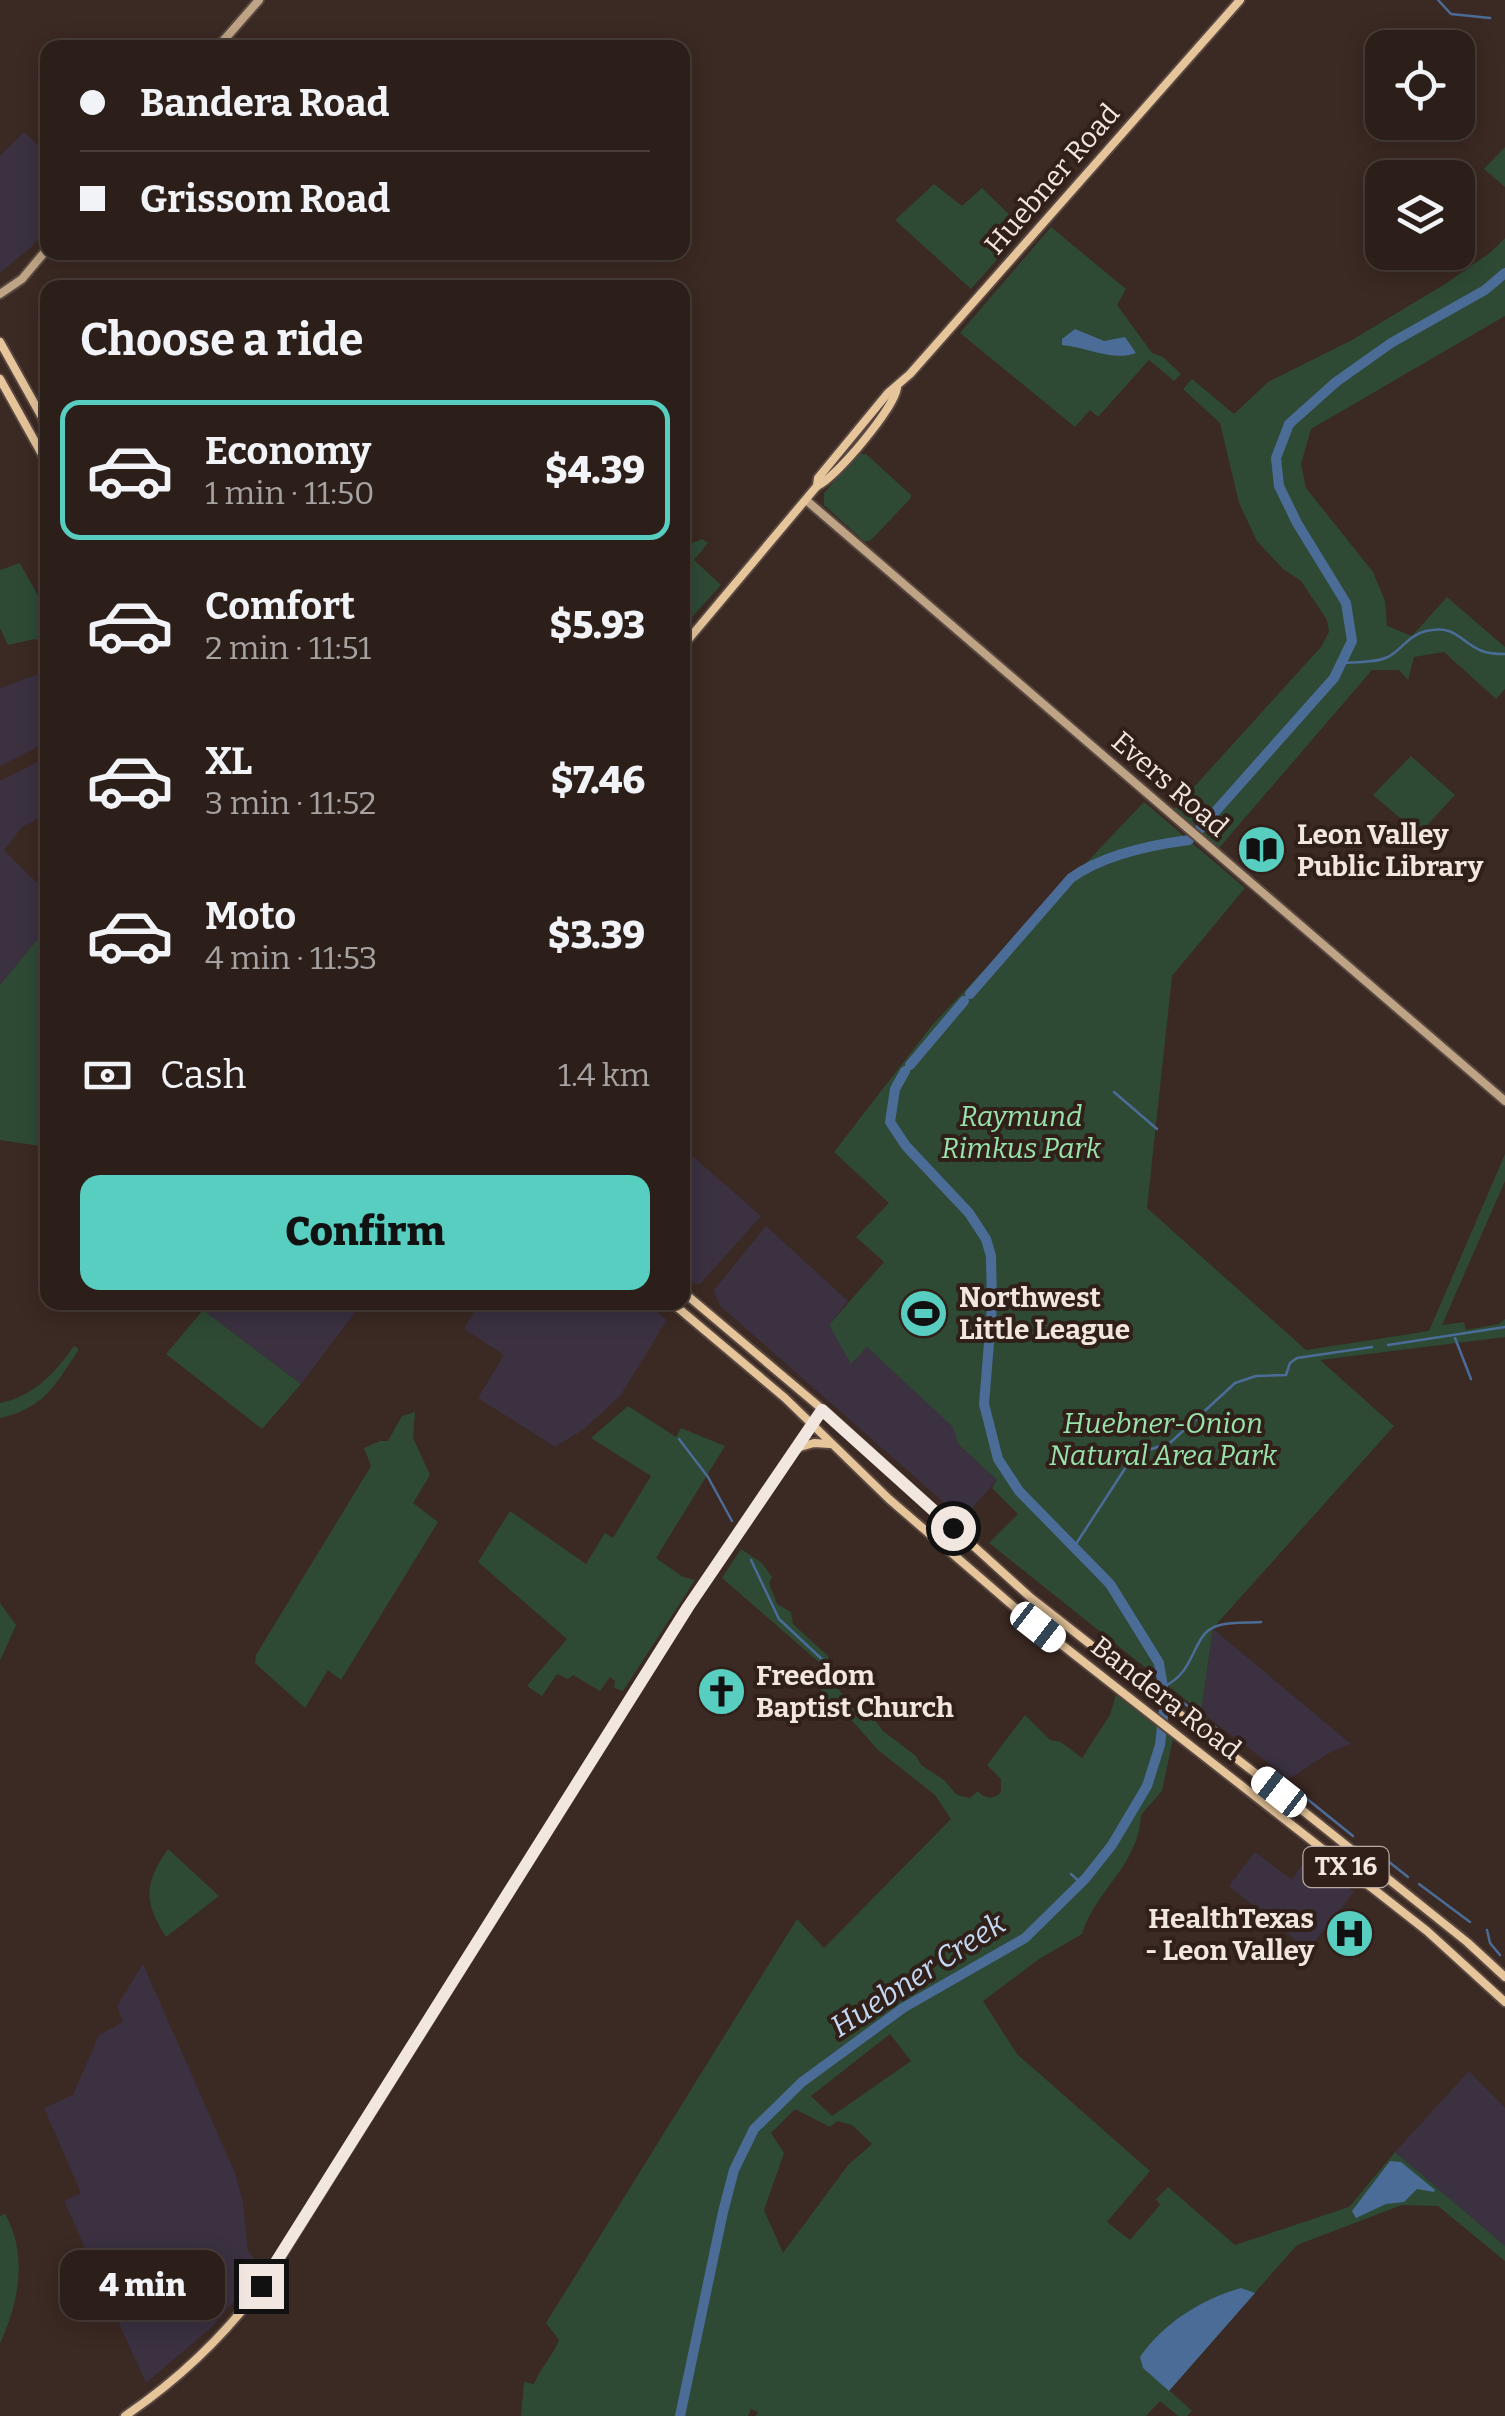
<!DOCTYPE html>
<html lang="en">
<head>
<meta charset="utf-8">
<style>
	:root { --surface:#2c1f1a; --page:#342723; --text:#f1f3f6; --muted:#a6a2a2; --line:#483d39; --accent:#58cec0 }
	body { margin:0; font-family:Bitter,serif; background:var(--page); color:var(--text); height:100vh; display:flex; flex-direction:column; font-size:38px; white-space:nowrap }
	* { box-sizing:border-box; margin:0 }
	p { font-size:32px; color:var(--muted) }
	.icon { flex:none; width:55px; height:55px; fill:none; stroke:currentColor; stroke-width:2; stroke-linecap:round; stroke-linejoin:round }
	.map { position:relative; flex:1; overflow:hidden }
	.panel { position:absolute; left:40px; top:280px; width:650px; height:1030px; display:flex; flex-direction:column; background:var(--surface); border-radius:20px; box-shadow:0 5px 25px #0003,0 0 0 2px var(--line) }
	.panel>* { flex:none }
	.top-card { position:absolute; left:40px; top:40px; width:650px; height:220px; border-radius:20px; box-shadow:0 5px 25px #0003,0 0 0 2px var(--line); display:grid; align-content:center; height:220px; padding:0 40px; background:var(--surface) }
	.controls { position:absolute; left:1365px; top:30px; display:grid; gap:20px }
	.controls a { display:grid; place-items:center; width:110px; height:110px; border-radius:20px; background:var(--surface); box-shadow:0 5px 25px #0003,0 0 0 2px var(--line); font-size:50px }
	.end { position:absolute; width:45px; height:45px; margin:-22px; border:12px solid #f2e6e1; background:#111; box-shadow:0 0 0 5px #111 }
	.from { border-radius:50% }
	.bubble { position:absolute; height:70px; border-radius:20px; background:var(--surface); box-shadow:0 5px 25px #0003,0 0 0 2px var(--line); font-size:32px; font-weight:800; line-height:70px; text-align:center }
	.car { position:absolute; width:30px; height:60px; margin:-30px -15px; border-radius:12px; box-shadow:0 0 8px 2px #0007; background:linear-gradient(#fff 24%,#345 0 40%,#fff 0 76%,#345 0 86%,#fff 0) }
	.top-card b { display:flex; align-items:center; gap:35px; height:95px; font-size:38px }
	.top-card b+b { border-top:2px solid var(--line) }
	.top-card i { width:25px; height:25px; background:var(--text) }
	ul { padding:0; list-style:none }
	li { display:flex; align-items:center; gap:30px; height:140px; margin:0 20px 15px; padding:0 20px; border:5px solid transparent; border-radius:20px }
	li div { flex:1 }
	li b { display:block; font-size:38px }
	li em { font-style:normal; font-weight:800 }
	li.on { border-color:var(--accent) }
	li>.icon { width:90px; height:90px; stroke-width:1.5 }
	h2 { padding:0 40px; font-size:45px; line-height:120px }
	.pay { display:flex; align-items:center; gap:25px; height:110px; padding:0 40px; font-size:38px }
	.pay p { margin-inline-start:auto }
	.action { display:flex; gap:20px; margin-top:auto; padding:20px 40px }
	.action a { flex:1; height:115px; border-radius:20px; background:var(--accent); color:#111; font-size:40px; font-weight:800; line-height:115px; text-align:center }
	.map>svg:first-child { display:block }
</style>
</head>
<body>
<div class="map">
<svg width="1505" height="2416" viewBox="0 0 1505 2416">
	<rect width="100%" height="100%" fill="#3b2923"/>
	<!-- commercial -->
	<g fill="#3b3141">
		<path d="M24,132L47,154V226L32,246L0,273V156Z"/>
		<path d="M47,671V742L0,766V688Z"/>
		<path d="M47,757V814L22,827L4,850L47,893V928L0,985V781Z"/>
		<path d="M682,1147L761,1216L700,1284H695L683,1274Z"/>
		<path d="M766,1226L848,1301L829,1325L852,1363L867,1347L954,1427L958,1444L997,1480L963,1519L720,1306L714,1290Z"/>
		<path d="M208,1302L362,1303L301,1384L203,1310Z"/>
		<path d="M480,1303H645L667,1320L620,1396L584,1429L555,1447L478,1398L504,1355L464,1329Z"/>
		<path d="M1213,1628L1224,1638L1351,1744L1329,1753L1289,1779L1201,1712Z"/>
		<path d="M1255,1852L1292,1880L1308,1855L1354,1892L1308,1950L1229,1886Z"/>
		<path d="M143,1964L235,2173L243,2203L248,2251L262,2268L211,2328L146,2383L64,2201L81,2193L44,2108L73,2095L99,2035L123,2022L117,2006Z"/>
		<path d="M1469,2071L1505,2108V2246L1395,2152Z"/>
	</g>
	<!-- green -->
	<g fill="#2e4a35" fill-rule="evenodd">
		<path d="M1505,147V187L1484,169Z"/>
		<path d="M934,184L962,206L982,188L1024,229L971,289L895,220Z"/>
		<path d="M1051,227L1126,289L1117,305L1152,353L1163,357L1181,374L1174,381L1149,360L1098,417L1090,410L1075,427L960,333Z"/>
		<path d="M1505,238V316L1311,429L1301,464L1306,488L1373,572L1385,601L1387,626L1412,636L1447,597L1505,647V689L1496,699L1444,652L1414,657L1408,680L1399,670H1372L1219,848L1174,809L1321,647L1329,632L1327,620L1301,581L1283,569L1257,541L1239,503L1220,423L1183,389L1192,379L1234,414L1268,382L1352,340L1445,284L1491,252Z"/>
		<path d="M858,454H866L911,495L910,499L871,540L865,542L824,505V493Z"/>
		<path d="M702,539L708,543L694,560L721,585L683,627V544L686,546Z"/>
		<path d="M20,563L38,596L47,593V643L35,639L8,645L0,628V570Z"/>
		<path d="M1411,756L1455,795L1419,834L1373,795Z"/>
		<path d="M1144,802L1245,888L1172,976L1147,1208L1306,1350L1429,1331L1505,1154V1181L1442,1325L1464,1322L1466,1330L1499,1324L1505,1319V1337L1320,1360L1394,1426L1213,1628L1201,1712L989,1543L1018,1514L992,1488L997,1480L958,1444L953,1427L867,1347L851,1364L829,1325L884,1262L856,1237L889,1203L834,1152L933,1024Z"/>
		<path d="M47,928L48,1147H47L0,1140V985Z"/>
		<path d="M203,1310L301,1384L262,1429L166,1354Z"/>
		<path d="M74,1346L79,1349C55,1385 45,1408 0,1418V1403C34,1396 55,1373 74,1346Z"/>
		<path d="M628,1406L676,1437L681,1428L725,1446L656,1558L683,1577L695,1580L623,1691L614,1688L615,1681L610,1677L600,1691L573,1675L568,1679L557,1674L542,1696L527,1686L567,1639L478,1562L510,1511L586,1564L605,1533L613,1538L651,1476L591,1438Z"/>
		<path d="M415,1412L413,1438L430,1475L413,1503L438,1522L341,1680L328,1670L305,1708L255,1663L256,1655L371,1466L364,1448L380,1441H388L402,1416Z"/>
		<path d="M741,1549L762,1563L772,1577L769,1583L777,1604L791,1612L793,1624L828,1656L840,1692L872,1716L883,1731L916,1756L921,1765L944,1780L957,1795L970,1798L978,1791C984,1799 994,1800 1001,1792V1779L987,1765L1025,1715L1050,1740L1061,1742L1082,1758L1110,1715L1116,1695L1173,1739L1162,1791L1141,1815C1139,1865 1096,1889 1082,1934L1039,1959L983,2001L1017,2054L1150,2171L1107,2222L1130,2240L1160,2205L1156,2199L1168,2187L1235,2245L1349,2207L1395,2152L1505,2246V2261L1438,2206L1402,2205L1297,2245L1169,2390L1192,2411L1187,2416H1178L1160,2401L1146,2416H756L758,2412L751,2409L748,2416H521L524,2382L534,2384C541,2367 552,2357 559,2340L546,2323L797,1919L824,1948L951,1819L935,1795L878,1750L848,1716L824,1700L819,1683L828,1670L722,1578ZM890,2034L911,2061L832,2116L811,2096ZM795,2109L830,2127L837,2121L852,2125L872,2144L848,2165L783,2253L764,2210L784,2153L771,2133Z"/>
		<path d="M0,1603L16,1625L0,1661Z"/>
		<path d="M168,1849L219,1896L166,1937C143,1901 144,1884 168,1849Z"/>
		<path d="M5,2214C28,2254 19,2303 0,2343V2216Z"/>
	</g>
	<!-- water -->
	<g fill="#4b6c97">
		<path d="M1075,329L1104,341L1125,337L1136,353C1113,362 1086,347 1062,345V339Z"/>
		<path d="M1390,2161L1401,2162L1435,2190L1434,2192L1417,2189L1404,2202L1386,2204L1356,2218L1352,2211Z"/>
		<path d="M1241,2288L1255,2293L1169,2391L1143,2368L1140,2357C1163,2323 1202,2299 1241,2288Z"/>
	</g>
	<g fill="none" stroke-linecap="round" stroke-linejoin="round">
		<!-- stream -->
		<g stroke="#4b6c97" stroke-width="2.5">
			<path d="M1438,0L1451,14L1490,18"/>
			<path d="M1341,663C1356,662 1375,663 1388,657C1402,650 1408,635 1426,631C1457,624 1459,642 1482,651C1489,654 1497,654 1505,654"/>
			<path d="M1114,1092L1157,1129"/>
			<path d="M1455,1338L1471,1379"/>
			<path d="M1388,1345L1505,1327"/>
			<path d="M679,1439L708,1477L732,1521"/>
			<path d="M1074,1547L1126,1467L1149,1450L1171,1442L1235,1383L1256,1376L1286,1375L1290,1363L1297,1358L1372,1347"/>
			<path d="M751,1560L779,1619L826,1663L829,1677"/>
			<path d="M1216,1728L1163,1687C1199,1671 1190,1632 1220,1625C1233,1622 1248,1623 1261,1622"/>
			<path d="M1285,1781L1287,1782"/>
			<path d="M1301,1794L1353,1836"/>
			<path d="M1374,1850L1408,1877"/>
			<path d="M1071,1874L1081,1883"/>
			<path d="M1419,1884L1470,1922"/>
			<path d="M1487,1930L1490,1943L1500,1955"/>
		</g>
		<!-- river -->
		<g stroke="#4b6c97" stroke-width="10">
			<path d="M1199,830L1334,678L1352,641L1346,603L1297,523L1279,486L1276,458L1289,424L1336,382L1391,343L1485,290L1505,273"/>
			<path d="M970,994L1071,878C1103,855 1150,845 1189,840"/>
			<path d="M910,1065L964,1001"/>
			<path d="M680,2416L723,2212L734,2170L754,2129L802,2082L903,2008L1025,1938L1085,1879L1112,1845L1147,1786L1160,1745L1165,1699L1159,1663L1110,1584L1019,1491L998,1459L984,1404L992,1306L991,1256L986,1239L969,1213L906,1146L890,1122L895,1089L905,1071"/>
		</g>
		<defs>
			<g id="secondary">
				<path d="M217,48L259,0"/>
				<path d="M0,294L22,279L48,248"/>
				<path d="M806,500L1505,1101"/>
			</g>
			<g id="primary">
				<path d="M0,342L48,428"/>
				<path d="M0,379L48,465"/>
				<path d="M817,486L818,478L888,393L910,374L1240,0"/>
				<path d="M682,647L817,486C836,478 894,408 897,388"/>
				<path d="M682,1291L822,1409L1031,1598L1287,1798L1467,1942L1505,1977"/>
				<path d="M671,1302L785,1398L889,1499L1020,1612L1427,1931L1505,2002"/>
				<path d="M800,1447L814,1443L830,1444"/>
				<path d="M125,2416C181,2378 228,2333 267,2278L688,1607L822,1409"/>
			</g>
		</defs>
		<!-- secondary casing -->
		<use href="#secondary" stroke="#584741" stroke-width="12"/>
		<!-- primary casing -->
		<use href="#primary" stroke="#584741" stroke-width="12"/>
		<!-- secondary -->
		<use href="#secondary" stroke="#bea484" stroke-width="8"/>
		<!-- primary -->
		<use href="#primary" stroke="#e6c59b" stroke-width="8"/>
	</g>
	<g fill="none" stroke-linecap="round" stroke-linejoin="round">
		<!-- route -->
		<path stroke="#f2e6e1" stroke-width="12" d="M261,2286L688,1607L822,1410L953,1528"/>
	</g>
	<!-- icons -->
	<defs>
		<symbol id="library-disc" viewBox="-11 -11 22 22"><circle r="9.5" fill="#58cec0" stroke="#302019"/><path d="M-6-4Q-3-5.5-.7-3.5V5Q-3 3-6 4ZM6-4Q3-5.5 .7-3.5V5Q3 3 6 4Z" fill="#111"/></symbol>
		<symbol id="stadium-disc" viewBox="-11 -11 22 22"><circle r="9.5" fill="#58cec0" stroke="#302019"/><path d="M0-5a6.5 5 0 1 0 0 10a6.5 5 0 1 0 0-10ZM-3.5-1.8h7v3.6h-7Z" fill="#111"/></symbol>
		<symbol id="church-disc" viewBox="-11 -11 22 22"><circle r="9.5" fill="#58cec0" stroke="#302019"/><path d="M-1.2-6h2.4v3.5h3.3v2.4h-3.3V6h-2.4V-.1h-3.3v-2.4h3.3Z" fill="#111"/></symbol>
		<symbol id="hospital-disc" viewBox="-11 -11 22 22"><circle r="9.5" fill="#58cec0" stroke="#302019"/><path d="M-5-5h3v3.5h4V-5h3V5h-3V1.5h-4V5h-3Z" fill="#111"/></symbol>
	</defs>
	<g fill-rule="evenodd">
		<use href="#library-disc" x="1234" y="822" width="55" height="55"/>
		<use href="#stadium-disc" x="896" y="1286" width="55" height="55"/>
		<use href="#church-disc" x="694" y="1664" width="55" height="55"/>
		<use href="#hospital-disc" x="1322" y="1906" width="55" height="55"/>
	</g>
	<g text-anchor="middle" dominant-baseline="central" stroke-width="8" stroke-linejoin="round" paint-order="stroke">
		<!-- shield labels -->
		<rect fill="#302019" stroke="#b8aba5" stroke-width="2.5" x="1303.5" y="1847" width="85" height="40" rx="8"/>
		<g font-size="25" font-weight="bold" fill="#f2e6e1">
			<text x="1346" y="1867">TX 16</text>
		</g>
		<!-- street labels -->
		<g font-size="28" fill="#f2e6e1" stroke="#302019">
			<text transform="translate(1052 179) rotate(-49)">Huebner Road</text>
			<text transform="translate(1170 784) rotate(41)">Evers Road</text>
			<text transform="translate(1166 1698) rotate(38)">Bandera Road</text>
		</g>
		<!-- poi labels -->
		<g font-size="28" font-weight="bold" fill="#f2e6e1" stroke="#302019" text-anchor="start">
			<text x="1297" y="834">Leon Valley<tspan x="1297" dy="32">Public Library</tspan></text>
			<text x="959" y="1297">Northwest<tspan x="959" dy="32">Little League</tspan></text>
			<text x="756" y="1675">Freedom<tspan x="756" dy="32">Baptist Church</tspan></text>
			<text x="1314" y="1918" text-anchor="end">HealthTexas<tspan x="1314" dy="32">- Leon Valley</tspan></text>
		</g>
		<!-- park labels -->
		<g font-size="28" font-style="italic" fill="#97e3ab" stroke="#302019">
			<text x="1021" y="1116">Raymund<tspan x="1021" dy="32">Rimkus Park</tspan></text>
			<text x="1163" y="1423">Huebner-Onion<tspan x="1163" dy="32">Natural Area Park</tspan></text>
		</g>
		<!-- water labels -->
		<g font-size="30" font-style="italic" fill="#c4d9f4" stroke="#302019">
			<text transform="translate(918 1975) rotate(-33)">Huebner Creek</text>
		</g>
	</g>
</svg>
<div class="controls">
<a><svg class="icon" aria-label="locate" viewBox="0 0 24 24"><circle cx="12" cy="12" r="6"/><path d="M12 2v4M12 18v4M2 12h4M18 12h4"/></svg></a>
<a><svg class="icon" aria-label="layers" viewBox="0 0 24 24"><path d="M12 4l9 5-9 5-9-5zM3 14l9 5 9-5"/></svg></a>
</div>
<i class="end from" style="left:953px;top:1528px"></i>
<i class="end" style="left:261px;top:2286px"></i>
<div class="bubble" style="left:60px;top:2250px;width:165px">4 min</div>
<i class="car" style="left:1038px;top:1627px;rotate:128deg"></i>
<i class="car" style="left:1279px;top:1792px;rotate:308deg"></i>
<div class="top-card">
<b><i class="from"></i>Bandera Road</b>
<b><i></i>Grissom Road</b>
</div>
<section class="panel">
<h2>Choose a ride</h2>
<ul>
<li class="on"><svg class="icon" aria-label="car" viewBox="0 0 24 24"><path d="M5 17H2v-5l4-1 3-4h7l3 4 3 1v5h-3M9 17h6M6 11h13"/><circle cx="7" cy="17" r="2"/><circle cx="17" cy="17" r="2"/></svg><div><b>Economy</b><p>1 min · 11:50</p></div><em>$4.39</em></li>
<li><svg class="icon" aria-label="car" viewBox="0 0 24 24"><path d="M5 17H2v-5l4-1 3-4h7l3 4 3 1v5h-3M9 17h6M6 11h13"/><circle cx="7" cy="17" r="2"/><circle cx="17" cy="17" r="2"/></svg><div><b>Comfort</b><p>2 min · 11:51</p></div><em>$5.93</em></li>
<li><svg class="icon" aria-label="car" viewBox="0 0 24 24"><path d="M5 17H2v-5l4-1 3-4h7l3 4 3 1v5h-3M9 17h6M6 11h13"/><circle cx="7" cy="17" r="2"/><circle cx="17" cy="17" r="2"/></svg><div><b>XL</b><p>3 min · 11:52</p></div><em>$7.46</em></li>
<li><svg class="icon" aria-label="car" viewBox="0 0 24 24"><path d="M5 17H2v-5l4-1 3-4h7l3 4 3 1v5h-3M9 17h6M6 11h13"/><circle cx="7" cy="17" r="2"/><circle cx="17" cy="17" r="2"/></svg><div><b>Moto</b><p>4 min · 11:53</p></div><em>$3.39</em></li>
</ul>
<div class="pay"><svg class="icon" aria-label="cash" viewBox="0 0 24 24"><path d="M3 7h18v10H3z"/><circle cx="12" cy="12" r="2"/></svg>Cash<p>1.4 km</p></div>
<div class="action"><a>Confirm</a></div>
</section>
</div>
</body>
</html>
